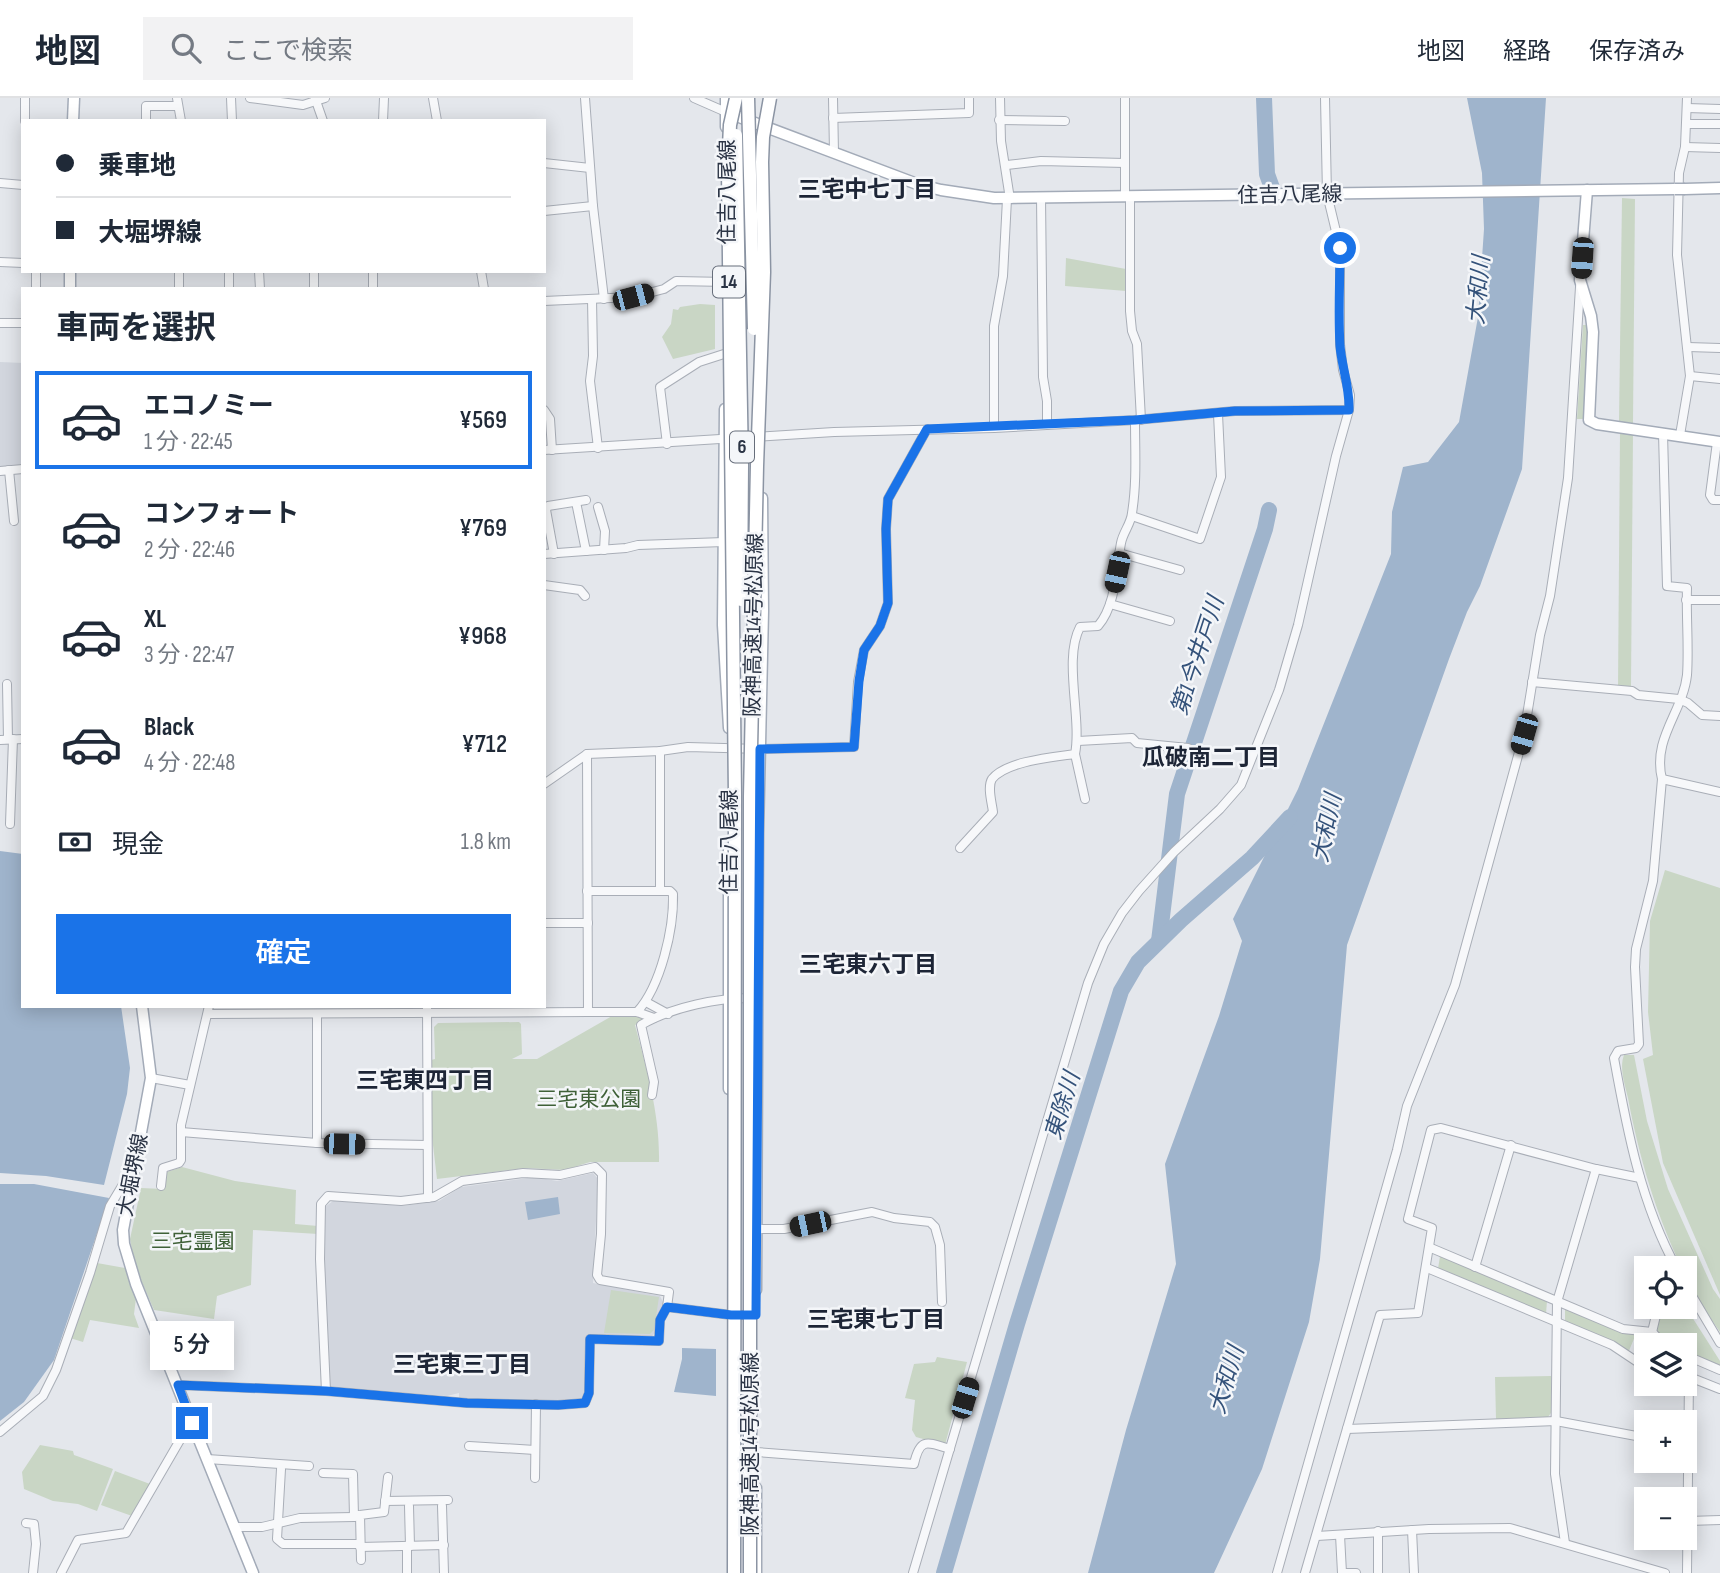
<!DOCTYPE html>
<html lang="ja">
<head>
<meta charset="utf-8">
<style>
	:root { --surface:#fff; --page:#f2f2f3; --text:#1f2937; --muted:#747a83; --line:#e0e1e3; --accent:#1a73e8 }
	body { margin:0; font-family:"Sofia Sans Condensed","Noto Sans JP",sans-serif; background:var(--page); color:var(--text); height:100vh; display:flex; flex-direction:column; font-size:26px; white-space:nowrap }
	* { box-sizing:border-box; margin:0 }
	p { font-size:23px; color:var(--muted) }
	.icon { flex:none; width:38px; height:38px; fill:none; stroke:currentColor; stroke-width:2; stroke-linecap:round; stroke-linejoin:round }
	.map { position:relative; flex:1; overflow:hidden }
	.drawer { position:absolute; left:21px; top:189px; width:525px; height:721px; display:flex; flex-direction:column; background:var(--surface); border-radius:0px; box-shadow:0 4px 18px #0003 }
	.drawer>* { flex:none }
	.banner { position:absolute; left:21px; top:21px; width:525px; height:154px; border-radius:0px; box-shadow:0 4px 18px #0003; display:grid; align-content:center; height:154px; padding:0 35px; background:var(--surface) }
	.tools { position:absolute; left:1634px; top:1158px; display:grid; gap:14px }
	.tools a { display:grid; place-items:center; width:63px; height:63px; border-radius:0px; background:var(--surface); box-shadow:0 4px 18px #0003; font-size:35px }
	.end { position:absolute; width:32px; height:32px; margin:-16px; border:9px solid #1a73e8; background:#fff; box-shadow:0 0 0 4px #fff }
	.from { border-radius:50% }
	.bubble { position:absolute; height:49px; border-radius:0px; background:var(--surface); box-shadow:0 4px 18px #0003; font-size:23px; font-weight:600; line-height:49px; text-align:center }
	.car { position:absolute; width:21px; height:42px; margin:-21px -10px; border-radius:9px; box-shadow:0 0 5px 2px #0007; background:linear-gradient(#222 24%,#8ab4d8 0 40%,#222 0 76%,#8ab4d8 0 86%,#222 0) }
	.banner b { display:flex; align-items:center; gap:24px; height:66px; font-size:26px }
	.banner b+b { border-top:2px solid var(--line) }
	.banner i { width:18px; height:18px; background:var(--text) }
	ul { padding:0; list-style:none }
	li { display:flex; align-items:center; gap:21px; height:98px; margin:0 14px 10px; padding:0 21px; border:4px solid transparent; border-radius:0px }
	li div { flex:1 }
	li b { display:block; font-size:26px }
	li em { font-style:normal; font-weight:600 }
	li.on { border-color:var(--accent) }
	li>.icon { width:63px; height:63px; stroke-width:1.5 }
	h2 { padding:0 35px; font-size:32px; line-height:84px }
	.pay { display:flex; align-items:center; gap:18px; height:77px; padding:0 35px; font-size:26px }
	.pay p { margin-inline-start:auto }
	.cta { display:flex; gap:14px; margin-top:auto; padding:14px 35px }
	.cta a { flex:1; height:80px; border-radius:0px; background:var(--accent); color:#fff; font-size:28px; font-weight:600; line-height:80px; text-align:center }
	header { display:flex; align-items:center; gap:42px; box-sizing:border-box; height:98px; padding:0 35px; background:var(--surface); border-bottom:2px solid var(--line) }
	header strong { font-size:33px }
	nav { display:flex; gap:38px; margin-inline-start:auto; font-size:24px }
	.search { width:490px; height:63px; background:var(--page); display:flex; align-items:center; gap:18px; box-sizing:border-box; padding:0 24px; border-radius:0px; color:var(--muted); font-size:26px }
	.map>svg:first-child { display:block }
</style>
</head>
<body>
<header>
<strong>地図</strong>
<div class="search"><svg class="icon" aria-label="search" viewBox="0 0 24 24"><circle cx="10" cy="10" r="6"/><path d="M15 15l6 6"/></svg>ここで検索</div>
<nav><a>地図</a><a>経路</a><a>保存済み</a></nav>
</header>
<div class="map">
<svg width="1720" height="1475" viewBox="0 0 1720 1475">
	<rect width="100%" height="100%" fill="#e4e7ec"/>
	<!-- built -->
	<g fill="#d2d6de">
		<path d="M0,264L23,265V367L0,369Z"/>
		<path d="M593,1075L598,1081L593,1185L660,1198L664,1206L656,1234L651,1239L587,1237L586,1293L582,1303L459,1302V1295L447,1298L329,1290L324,1160L325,1109L333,1103L403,1108L439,1103L461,1089L535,1079L557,1083Z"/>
	</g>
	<!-- green -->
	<g fill="#c9d6c5">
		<path d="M1622,100L1635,101L1633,325L1619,324Z"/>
		<path d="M1066,160L1126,171V193L1065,188Z"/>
		<path d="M700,206L715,207V251L673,261L662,239L671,226L673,211L678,212L680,209Z"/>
		<path d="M1583,227H1589L1584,321H1577Z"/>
		<path d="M1620,333L1633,335L1631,590H1618Z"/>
		<path d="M1665,772L1720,790V1197L1663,1065L1643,961L1653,957L1648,914L1650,823Z"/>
		<path d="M640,917L648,921L635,927C647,973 660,1017 659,1064H590L565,1072L525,1070L437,1081L431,1030V962L435,961L434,929L438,925L519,924L521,926L522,956L512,961H537L612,918Z"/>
		<path d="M1624,957H1634L1647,1023L1668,1091L1713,1191L1720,1201V1234C1672,1168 1643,1081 1628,1000C1625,987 1619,970 1624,957Z"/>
		<path d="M182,1069L235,1083L296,1092L295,1126L318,1128V1136L253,1132L251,1187L217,1198L214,1221L154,1212L135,1168L130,1141L141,1090L163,1091L164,1075Z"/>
		<path d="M1440,1158L1547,1203L1546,1216L1438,1171Z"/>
		<path d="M97,1165L125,1170L136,1200L134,1216L139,1230L90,1222L83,1244L70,1240Z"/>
		<path d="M611,1192L659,1199L654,1232L650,1236L604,1235Z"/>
		<path d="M1685,1208L1720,1263V1269L1685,1254V1248L1669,1247L1656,1233L1662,1209Z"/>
		<path d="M1565,1210L1636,1236L1628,1255L1617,1246L1565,1224Z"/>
		<path d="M937,1259L967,1264L945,1347L916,1339L912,1332L915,1302L905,1300L914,1266L935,1264Z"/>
		<path d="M1551,1278V1315L1548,1319L1496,1321L1495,1279Z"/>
		<path d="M40,1347L73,1353L74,1357L113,1371L97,1413L78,1406L53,1403L24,1391L22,1374Z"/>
		<path d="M115,1373L150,1386L132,1418L101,1407Z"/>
	</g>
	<!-- water -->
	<g fill="#9fb4cc">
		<path d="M1467,0H1546L1522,371L1480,488L1467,514L1449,561L1347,847L1320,1161L1309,1224L1262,1371L1214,1475H1088L1126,1332L1176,1166L1165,1066L1219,918L1242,843L1233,821L1298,691L1391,456L1392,414L1403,369L1428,364L1459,324L1478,219L1484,131L1482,75Z"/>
		<path d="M0,753L23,756V908H121L130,970L127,996L104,1087L46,1078L0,1075Z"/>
		<path d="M0,1086H34L109,1100L54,1262L24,1304L0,1323Z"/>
		<path d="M558,1099L560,1116L528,1122L525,1104Z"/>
		<path d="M682,1250L716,1251V1298L674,1294L682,1261Z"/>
	</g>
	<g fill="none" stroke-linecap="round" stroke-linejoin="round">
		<!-- river -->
		<g stroke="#9fb4cc" stroke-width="16">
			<path d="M1264,0L1267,76L1272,90"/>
			<path d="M1159,843L1177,696L1265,431L1269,412"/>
			<path d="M944,1475L1017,1226L1121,893L1138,864L1181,822L1252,760L1290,719"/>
		</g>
		<defs>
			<g id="minor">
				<path d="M177,0L181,23"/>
				<path d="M231,0L232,23"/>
				<path d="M250,0L303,7L325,0"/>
				<path d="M315,0L323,23"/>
				<path d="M433,0L437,23"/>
				<path d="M585,0L593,108L604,201"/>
				<path d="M694,0L726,14"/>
				<path d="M833,0L834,55"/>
				<path d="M1000,0L1001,43L1010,101"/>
				<path d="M1687,10L1720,11"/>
				<path d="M833,20L969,15V0"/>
				<path d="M999,22L1065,23"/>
				<path d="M25,23V0"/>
				<path d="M146,23V8H178"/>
				<path d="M383,23L384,0"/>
				<path d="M1687,26H1720"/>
				<path d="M1685,49L1720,50"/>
				<path d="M544,65L590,70"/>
				<path d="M1007,67L1041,63L1125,65"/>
				<path d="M0,85L23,87"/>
				<path d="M1125,98V0"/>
				<path d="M1130,98V213L1132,233L1137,246L1141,322"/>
				<path d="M1041,99L1043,279L1047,303V327"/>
				<path d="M544,113L593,108"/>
				<path d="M0,164L23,165"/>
				<path d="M36,173V191"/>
				<path d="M179,173V191"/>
				<path d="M259,173L260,191"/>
				<path d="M314,173V191"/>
				<path d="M481,173L484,191"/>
				<path d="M229,191V173"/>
				<path d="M373,191V173"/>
				<path d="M592,201L593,258L590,283L598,350"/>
				<path d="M544,203L633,199L664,191L676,183L727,184"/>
				<path d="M0,225H23"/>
				<path d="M1688,249L1720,250"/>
				<path d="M1690,278L1720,281"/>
				<path d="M544,312L550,321L552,352"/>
				<path d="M994,330V228L1003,178L1007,101"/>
				<path d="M1663,335L1667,488L1687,490C1686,519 1689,549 1687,577C1683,614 1652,640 1662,681L1653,783L1636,851L1635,869L1639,946L1636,950L1618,953L1614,960C1627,1032 1641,1106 1677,1171"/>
				<path d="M1680,337L1690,278L1677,157L1679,75L1685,49L1687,0"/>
				<path d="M1717,344L1710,397L1713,402H1720"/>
				<path d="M667,346L660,289L699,264L727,255"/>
				<path d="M544,352L834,334L994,330L1135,322L1235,313L1349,312"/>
				<path d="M9,372L14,423"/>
				<path d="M0,373L23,371"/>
				<path d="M576,404L586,453"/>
				<path d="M598,409L605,433L604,452"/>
				<path d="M1132,418L1200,441L1221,379L1218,316"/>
				<path d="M1119,455L1180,472"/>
				<path d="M544,456L626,450L638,447L724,444"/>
				<path d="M554,456L546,412L548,408L586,402"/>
				<path d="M544,487L580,492L585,498"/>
				<path d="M1686,502H1720"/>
				<path d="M1110,506L1170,523"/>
				<path d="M1532,584L1632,593L1638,597L1679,601L1688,605L1702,617L1720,618"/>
				<path d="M7,586L8,641"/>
				<path d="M0,642L23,641"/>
				<path d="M1078,643L1132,640L1137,645L1188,650"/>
				<path d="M587,656L588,914H637L654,920"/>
				<path d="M1075,656L1085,701"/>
				<path d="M1662,681L1720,694"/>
				<path d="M544,686L587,656L660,653L688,649L760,651L854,649L858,584L864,552L880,528L888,505L886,431L888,401L927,331"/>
				<path d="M10,726L13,641"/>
				<path d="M960,750L993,714C992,705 987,689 992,681C1006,663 1054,659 1075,656C1082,620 1063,561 1080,529L1098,528C1116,507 1116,472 1121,445C1123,434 1131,426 1132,415C1137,384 1135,353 1135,322"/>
				<path d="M587,793H670L673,796C674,830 661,888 637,914"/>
				<path d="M660,793V653"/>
				<path d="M544,825H588"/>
				<path d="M646,904L668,916"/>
				<path d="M427,908L428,1100"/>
				<path d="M208,916L588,914"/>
				<path d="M317,916V1045"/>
				<path d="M151,980L190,987"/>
				<path d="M652,997L654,984L641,927C672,909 720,899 755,900"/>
				<path d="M181,1034L317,1045L427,1047"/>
				<path d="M161,1088L163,1070L179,1065L181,1062V1027L209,908"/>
				<path d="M757,1131H784L872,1114L894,1120L930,1124L935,1129L940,1147L942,1204"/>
				<path d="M1431,1150L1623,1231L1652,1234L1666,1248"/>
				<path d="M1475,1169L1511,1047"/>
				<path d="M1427,1170L1612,1247L1636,1263L1647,1266"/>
				<path d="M1685,1186L1720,1245"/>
				<path d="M1652,1234L1658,1209"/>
				<path d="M1685,1257L1720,1272"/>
				<path d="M1687,1278L1720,1291"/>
				<path d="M178,1287L326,1293L467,1305L558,1307L585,1305L589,1295L590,1241L659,1243L660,1222L667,1209"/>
				<path d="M326,1293L320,1161L321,1106L328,1098L401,1103L434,1099L462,1083L523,1075L560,1077L595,1069L602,1076L601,1136L597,1177L600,1182L669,1194L667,1209L731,1217H754"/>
				<path d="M1347,1331L1556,1323L1647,1340"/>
				<path d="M0,1334L43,1298L56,1272L90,1175L110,1108L122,1088L132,1089"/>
				<path d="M469,1348L535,1352"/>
				<path d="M756,1354L914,1366C920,1339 927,1344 950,1351"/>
				<path d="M207,1361L309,1368"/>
				<path d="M281,1371L277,1441L283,1446H360"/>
				<path d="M323,1375L353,1376L354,1419L359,1417"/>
				<path d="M535,1380L536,1306"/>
				<path d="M385,1403L448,1402"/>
				<path d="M409,1408L410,1448"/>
				<path d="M442,1408L444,1475"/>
				<path d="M1688,1423L1720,1422"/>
				<path d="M26,1425L34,1426L36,1446L33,1475"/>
				<path d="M234,1429H262L300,1420L354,1419"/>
				<path d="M1412,1432L1414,1475"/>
				<path d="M1378,1433V1475"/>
				<path d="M1340,1437L1342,1475H1356"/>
				<path d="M1317,1438L1429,1431L1510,1430L1665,1475"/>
				<path d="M1565,1445L1555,1376L1557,1204L1596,1071"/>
				<path d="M407,1448V1475"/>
				<path d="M360,1449L444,1447"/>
				<path d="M361,1462L360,1417L384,1414L388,1379"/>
				<path d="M61,1475L78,1442L126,1435L180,1342L193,1325"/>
				<path d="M913,1475L1088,885L1104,846L1122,815L1139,793L1174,754L1220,711L1241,687L1279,592L1298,527L1336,358L1349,312L1350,297L1343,272L1340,246V150L1327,96L1325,0"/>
				<path d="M1277,1475L1397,1052L1407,1008L1455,887L1524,636L1540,537L1550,498L1568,380L1580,189"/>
				<path d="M1305,1475L1380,1217L1418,1215L1432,1130L1408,1121L1431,1032L1441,1030L1596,1071L1640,1080"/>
				<path d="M1687,1475L1689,1279"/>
			</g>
			<g id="major">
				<path d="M726,0V29"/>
				<path d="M726,14L917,86L941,92L994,100L1675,91"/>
				<path d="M73,23L74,0"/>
				<path d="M1685,91L1720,90"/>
				<path d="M1587,92L1580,182L1591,218L1593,234L1589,322L1597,326L1720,344"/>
				<path d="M70,173V191"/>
				<path d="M725,311L723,527L729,630"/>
				<path d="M142,908L151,980L123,1132L124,1146L136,1186L253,1475"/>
				<path d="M729,991V752"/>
				<path d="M756,1192L758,736L763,513L762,400"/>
				<path d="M756,1390V1475"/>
			</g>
		</defs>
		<!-- minor casing -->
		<use href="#minor" stroke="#a9aeb7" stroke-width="10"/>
		<!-- major casing -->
		<use href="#major" stroke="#a3abb8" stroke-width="13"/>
		<!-- minor -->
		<use href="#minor" stroke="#f7f8fa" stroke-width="8"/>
		<!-- major -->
		<use href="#major" stroke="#fff" stroke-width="10"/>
		<defs>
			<path id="major-bridge" d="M1675,91H1685"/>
			<g id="highway-bridge">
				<path d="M748,0L754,231"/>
				<path d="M736,37L742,367L741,502"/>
				<path d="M734,1475L735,698L728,71L730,27L736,0"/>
				<path d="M750,1475V698L757,368L764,174L762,64L763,39L770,0"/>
			</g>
		</defs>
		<!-- major-bridge casing -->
		<use href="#major-bridge" stroke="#a3abb8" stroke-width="13" stroke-linecap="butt"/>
		<!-- highway-bridge casing -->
		<use href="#highway-bridge" stroke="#8b94a3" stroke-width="15" stroke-linecap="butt"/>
		<!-- major-bridge -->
		<use href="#major-bridge" stroke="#fff" stroke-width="10"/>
		<!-- highway-bridge -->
		<use href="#highway-bridge" stroke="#fff" stroke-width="12"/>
	</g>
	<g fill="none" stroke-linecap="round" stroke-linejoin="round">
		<!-- route -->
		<path stroke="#1a73e8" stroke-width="9" d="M192,1325L178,1287L326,1293L467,1305L558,1307L585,1305L589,1295L590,1241L659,1243L660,1222L667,1209L731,1217H756L760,651L854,649L859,583L864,552L880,528L888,505L886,431L888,401L927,331L1135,322L1235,313L1349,312C1350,290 1342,270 1340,248C1338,216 1340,183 1340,150"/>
	</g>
	<g text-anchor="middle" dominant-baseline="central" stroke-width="5" stroke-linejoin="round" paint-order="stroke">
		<!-- shield labels -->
		<g fill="#f4f6f9" stroke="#676e7b" stroke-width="2">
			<rect x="713" y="168.5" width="32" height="31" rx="5"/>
			<rect x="730" y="333.5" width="24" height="31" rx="5"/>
		</g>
		<g font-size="19" font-weight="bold" fill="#2b3445">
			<text x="729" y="184">14</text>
			<text x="742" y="349">6</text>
		</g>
		<!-- street labels -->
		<g font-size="21" fill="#2b3445" stroke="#f4f6f9">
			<text transform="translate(727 94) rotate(-90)">住吉八尾線</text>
			<text transform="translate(1290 97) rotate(-1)">住吉八尾線</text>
			<text transform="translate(754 527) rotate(-89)">阪神高速14号松原線</text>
			<text transform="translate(729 744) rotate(-90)">住吉八尾線</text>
			<text transform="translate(133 1077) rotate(-79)">大堀堺線</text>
			<text transform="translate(750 1346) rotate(-90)">阪神高速14号松原線</text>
		</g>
		<!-- park labels -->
		<g font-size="21" fill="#3f6138" stroke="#f4f6f9">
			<text x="589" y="1001">三宅東公園</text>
			<text x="193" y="1143">三宅霊園</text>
		</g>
		<!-- neighbourhood labels -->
		<g font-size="23" font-weight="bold" fill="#1d2536" stroke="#f4f6f9">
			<text x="867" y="92">三宅中七丁目</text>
			<text x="1211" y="660">瓜破南二丁目</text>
			<text x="868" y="867">三宅東六丁目</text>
			<text x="425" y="983">三宅東四丁目</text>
			<text x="876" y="1222">三宅東七丁目</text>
			<text x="462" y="1267">三宅東三丁目</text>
		</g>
		<!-- water labels -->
		<g font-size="23" font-style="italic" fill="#34527a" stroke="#f4f6f9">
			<text transform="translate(1479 192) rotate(-85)">大和川</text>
			<text transform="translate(1198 558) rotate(-72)">第1今井戸川</text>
			<text transform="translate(1327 730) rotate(-78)">大和川</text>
			<text transform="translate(1063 1008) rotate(-73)">東除川</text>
			<text transform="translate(1227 1282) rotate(-73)">大和川</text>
		</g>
	</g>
</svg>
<div class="tools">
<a><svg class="icon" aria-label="locate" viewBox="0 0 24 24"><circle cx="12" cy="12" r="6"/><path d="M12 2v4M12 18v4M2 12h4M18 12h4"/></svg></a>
<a><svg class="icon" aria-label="layers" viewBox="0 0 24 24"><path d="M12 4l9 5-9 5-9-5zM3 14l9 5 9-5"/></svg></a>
<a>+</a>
<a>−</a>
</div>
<i class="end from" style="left:1340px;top:150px"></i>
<i class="end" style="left:192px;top:1325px"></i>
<div class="bubble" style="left:150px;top:1223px;width:84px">5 分</div>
<i class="car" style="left:1582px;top:160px;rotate:184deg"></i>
<i class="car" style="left:633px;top:199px;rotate:75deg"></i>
<i class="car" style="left:1117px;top:474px;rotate:192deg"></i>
<i class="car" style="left:1524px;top:636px;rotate:196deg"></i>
<i class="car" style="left:344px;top:1046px;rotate:91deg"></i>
<i class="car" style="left:810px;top:1126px;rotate:258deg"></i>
<i class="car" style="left:965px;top:1300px;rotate:17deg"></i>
<div class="banner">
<b><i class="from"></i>乗車地</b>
<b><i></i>大堀堺線</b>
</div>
<section class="drawer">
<h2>車両を選択</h2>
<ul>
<li class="on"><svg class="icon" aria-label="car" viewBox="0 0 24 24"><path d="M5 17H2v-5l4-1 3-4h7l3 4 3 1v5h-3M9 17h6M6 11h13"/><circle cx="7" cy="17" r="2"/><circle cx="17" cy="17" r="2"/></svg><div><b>エコノミー</b><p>1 分 · 22:45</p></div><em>¥569</em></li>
<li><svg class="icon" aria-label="car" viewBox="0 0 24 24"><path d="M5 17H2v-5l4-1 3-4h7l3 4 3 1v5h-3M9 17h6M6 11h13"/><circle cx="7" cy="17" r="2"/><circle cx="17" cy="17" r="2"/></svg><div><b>コンフォート</b><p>2 分 · 22:46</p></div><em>¥769</em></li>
<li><svg class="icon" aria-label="car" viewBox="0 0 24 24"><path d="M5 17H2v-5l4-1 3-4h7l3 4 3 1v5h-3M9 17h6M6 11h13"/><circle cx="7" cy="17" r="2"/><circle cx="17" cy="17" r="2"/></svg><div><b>XL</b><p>3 分 · 22:47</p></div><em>¥968</em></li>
<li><svg class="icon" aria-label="car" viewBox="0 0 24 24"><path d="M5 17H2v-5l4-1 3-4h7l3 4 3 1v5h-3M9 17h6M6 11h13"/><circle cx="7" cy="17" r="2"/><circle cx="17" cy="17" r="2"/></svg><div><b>Black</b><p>4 分 · 22:48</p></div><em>¥712</em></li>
</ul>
<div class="pay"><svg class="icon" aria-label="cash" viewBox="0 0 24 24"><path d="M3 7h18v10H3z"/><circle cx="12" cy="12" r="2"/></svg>現金<p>1.8 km</p></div>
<div class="cta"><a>確定</a></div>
</section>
</div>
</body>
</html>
